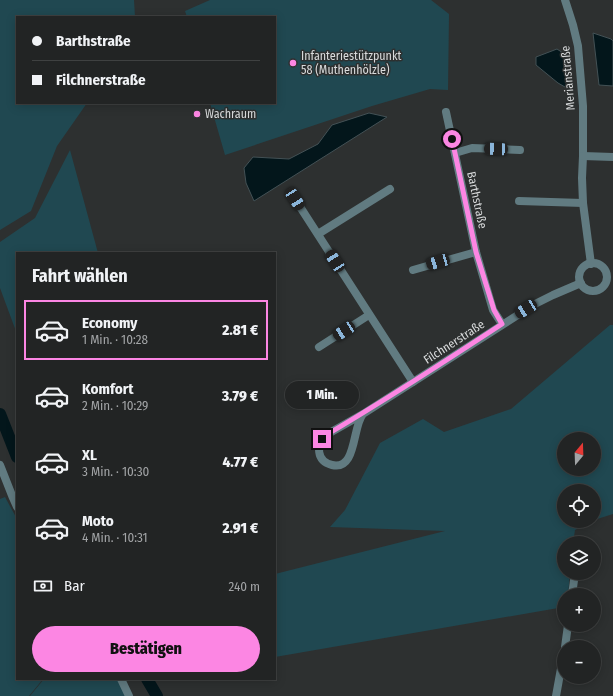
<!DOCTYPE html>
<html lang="de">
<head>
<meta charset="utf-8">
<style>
	:root { --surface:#222424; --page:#2e3031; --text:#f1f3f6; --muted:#a2a4a6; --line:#3f4141; --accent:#fc86e3 }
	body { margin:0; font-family:"Fira Sans Condensed",sans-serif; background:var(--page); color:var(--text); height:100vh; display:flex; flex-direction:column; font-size:15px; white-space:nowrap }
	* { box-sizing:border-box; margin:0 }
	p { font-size:13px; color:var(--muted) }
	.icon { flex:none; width:22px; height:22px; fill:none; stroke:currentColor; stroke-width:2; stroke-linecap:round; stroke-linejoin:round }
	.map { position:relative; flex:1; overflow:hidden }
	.panel { position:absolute; left:16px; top:252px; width:260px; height:428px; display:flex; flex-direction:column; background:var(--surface); border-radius:0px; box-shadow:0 2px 10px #0003,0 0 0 1px var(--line) }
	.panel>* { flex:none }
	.banner { position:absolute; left:16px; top:16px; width:260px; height:88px; border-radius:0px; box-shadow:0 2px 10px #0003,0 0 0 1px var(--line); display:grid; align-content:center; height:88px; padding:0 16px; background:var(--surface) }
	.needle { width:26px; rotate:19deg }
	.fabs { position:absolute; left:557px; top:432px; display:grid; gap:8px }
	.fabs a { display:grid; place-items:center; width:44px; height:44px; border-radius:50%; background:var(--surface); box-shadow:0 2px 10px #0003,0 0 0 1px var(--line); font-size:20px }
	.end { position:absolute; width:18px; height:18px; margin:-9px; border:5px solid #fc86e3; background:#111; box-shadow:0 0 0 2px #111 }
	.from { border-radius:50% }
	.bubble { position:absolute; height:28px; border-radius:14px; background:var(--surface); box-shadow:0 2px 10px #0003,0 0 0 1px var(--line); font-size:13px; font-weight:800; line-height:28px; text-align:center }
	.car { position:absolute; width:12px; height:24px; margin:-12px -6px; border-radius:5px; box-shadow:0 0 3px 1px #0007; background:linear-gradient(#222 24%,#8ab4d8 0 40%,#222 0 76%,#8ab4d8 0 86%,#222 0) }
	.banner b { display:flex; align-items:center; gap:14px; height:38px; font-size:15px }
	.banner b+b { border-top:1px solid var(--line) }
	.banner i { width:10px; height:10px; background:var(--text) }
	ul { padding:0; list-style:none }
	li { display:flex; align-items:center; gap:12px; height:60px; margin:0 8px 6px; padding:0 8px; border:2px solid transparent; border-radius:0px }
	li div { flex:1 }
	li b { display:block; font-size:15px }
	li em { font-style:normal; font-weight:800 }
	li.on { border-color:var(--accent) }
	li>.icon { width:36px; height:36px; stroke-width:1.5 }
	h2 { padding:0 16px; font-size:18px; line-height:48px }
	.pay { display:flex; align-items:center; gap:10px; height:44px; padding:0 16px; font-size:15px }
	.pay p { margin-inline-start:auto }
	.cta { display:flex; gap:8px; margin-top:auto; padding:8px 16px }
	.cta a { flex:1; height:46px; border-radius:24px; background:var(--accent); color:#111; font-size:16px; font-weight:800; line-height:46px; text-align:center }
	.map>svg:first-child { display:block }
</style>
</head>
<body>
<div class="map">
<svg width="613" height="696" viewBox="0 0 613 696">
	<rect width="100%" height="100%" fill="#2d3030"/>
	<!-- green -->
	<g fill="#204851" fill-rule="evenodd">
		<path d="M0,0H134L135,17H17V103H87L57,146L31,211L0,230Z"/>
		<path d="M210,0H431L449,14L448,90L430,89L372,106L225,155L210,103H275V17H187L185,11Z"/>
		<path d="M70,150L98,253H17V334L0,288V242L35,218Z"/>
		<path d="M610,325H613V514L594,520V491H564V521H592L575,530L573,543H564V573H570L568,595H564V607L275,657V574L445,531L330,527L345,510L380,443L423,419L444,432L511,409ZM564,439H594V469H564Z"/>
		<path d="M5,497L17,519V679H43L29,696H0V499Z"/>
		<path d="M44,679H122L133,696H30Z"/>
	</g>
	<!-- water -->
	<g fill="#03161b" stroke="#435155">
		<path d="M593,33L611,39L613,41V86L599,85Z"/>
		<path d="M557,49L563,53L568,73L569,85L565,87L558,83L536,65V57Z"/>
		<path d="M369,113L387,117L254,201L246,183L244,168L253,157L289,159L318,144L332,125Z"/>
	</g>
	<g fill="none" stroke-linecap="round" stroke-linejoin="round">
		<!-- canal -->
		<g stroke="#03161b" stroke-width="12">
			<path d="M0,414L17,457"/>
			<path d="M147,679L157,696"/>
		</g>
		<!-- street -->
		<g stroke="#617b81" stroke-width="8">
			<path d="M565,0L573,25L578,46L583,106V156L582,178L583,203L591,264"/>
			<path d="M446,112L476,252L493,310L502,324"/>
			<path d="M455,153L472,148L520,150"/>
			<path d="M583,156L613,157"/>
			<path d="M295,199L413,382"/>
			<path d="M519,201L583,203"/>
			<path d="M318,234L390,189"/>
			<circle cx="593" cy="277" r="14"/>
			<path d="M413,270L476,252"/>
			<path d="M319,347L369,315"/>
			<path d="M363,414C352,427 357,471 332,465C316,461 316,445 326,435L363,414L535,304L553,295L581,283"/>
			<path d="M0,465L13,498L17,507"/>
			<path d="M572,595L575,573"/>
			<path d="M565,647L568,625"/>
			<path d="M121,679L129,696"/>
			<path d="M556,696L564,652"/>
		</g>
	</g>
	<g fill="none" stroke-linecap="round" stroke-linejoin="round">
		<!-- route -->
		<path stroke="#fc86e3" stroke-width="5" d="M322,439L326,435C386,400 444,362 502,324L494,310L476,252L452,139"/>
	</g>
	<!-- markers -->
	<g fill="#fc86e3" stroke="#2d3030" stroke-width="1.5">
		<circle cx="293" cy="63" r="4"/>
		<circle cx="197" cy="114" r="4"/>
	</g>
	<g text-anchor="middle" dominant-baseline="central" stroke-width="3" stroke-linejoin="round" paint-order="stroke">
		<!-- poi labels -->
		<g font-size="12" fill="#d9dbdc" stroke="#2d3030" text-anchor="start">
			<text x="301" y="56">Infanteriestützpunkt<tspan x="301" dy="14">58 (Muthenhölzle)</tspan></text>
			<text x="205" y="114">Wachraum</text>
		</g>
		<!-- street labels -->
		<g font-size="12" fill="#d9dbdc" stroke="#2d3030">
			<text transform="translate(568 78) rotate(-95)">Merianstraße</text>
			<text transform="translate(477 200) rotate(78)">Barthstraße</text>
			<text transform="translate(454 342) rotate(-33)">Filchnerstraße</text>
		</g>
	</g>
</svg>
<div class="fabs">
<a><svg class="needle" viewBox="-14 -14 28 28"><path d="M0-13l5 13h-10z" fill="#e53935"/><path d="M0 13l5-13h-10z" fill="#a2a4a6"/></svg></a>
<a><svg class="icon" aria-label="locate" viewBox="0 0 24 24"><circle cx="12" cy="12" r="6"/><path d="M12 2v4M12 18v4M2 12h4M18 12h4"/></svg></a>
<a><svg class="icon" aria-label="layers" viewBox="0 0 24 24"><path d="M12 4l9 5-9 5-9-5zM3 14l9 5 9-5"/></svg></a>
<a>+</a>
<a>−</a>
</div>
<i class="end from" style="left:452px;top:139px"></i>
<i class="end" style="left:322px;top:439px"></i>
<div class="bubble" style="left:285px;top:381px;width:74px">1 Min.</div>
<i class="car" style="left:496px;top:149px;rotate:272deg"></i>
<i class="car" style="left:295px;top:199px;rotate:147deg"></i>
<i class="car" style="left:335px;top:261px;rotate:327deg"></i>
<i class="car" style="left:438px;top:262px;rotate:254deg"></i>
<i class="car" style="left:526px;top:309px;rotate:238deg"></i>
<i class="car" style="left:344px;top:331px;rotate:237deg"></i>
<div class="banner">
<b><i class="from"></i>Barthstraße</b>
<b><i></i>Filchnerstraße</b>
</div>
<section class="panel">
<h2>Fahrt wählen</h2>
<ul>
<li class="on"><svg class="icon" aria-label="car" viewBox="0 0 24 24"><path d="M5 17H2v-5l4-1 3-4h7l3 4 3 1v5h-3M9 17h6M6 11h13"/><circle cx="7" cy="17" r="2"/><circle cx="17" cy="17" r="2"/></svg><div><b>Economy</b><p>1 Min. · 10:28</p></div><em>2.81 €</em></li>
<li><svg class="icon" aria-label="car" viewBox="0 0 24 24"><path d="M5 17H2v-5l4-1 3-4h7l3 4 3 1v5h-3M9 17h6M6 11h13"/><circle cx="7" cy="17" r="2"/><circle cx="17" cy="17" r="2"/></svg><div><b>Komfort</b><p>2 Min. · 10:29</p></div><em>3.79 €</em></li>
<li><svg class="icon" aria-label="car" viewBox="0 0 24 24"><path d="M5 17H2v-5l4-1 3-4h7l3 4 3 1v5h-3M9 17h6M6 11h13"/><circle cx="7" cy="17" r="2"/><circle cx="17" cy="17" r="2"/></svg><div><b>XL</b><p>3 Min. · 10:30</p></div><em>4.77 €</em></li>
<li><svg class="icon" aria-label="car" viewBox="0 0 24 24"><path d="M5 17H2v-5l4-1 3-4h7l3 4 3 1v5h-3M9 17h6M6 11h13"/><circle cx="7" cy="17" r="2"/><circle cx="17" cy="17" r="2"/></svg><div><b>Moto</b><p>4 Min. · 10:31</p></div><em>2.91 €</em></li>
</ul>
<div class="pay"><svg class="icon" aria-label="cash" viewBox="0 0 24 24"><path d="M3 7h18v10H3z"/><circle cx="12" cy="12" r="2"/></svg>Bar<p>240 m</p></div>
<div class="cta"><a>Bestätigen</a></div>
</section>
</div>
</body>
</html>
